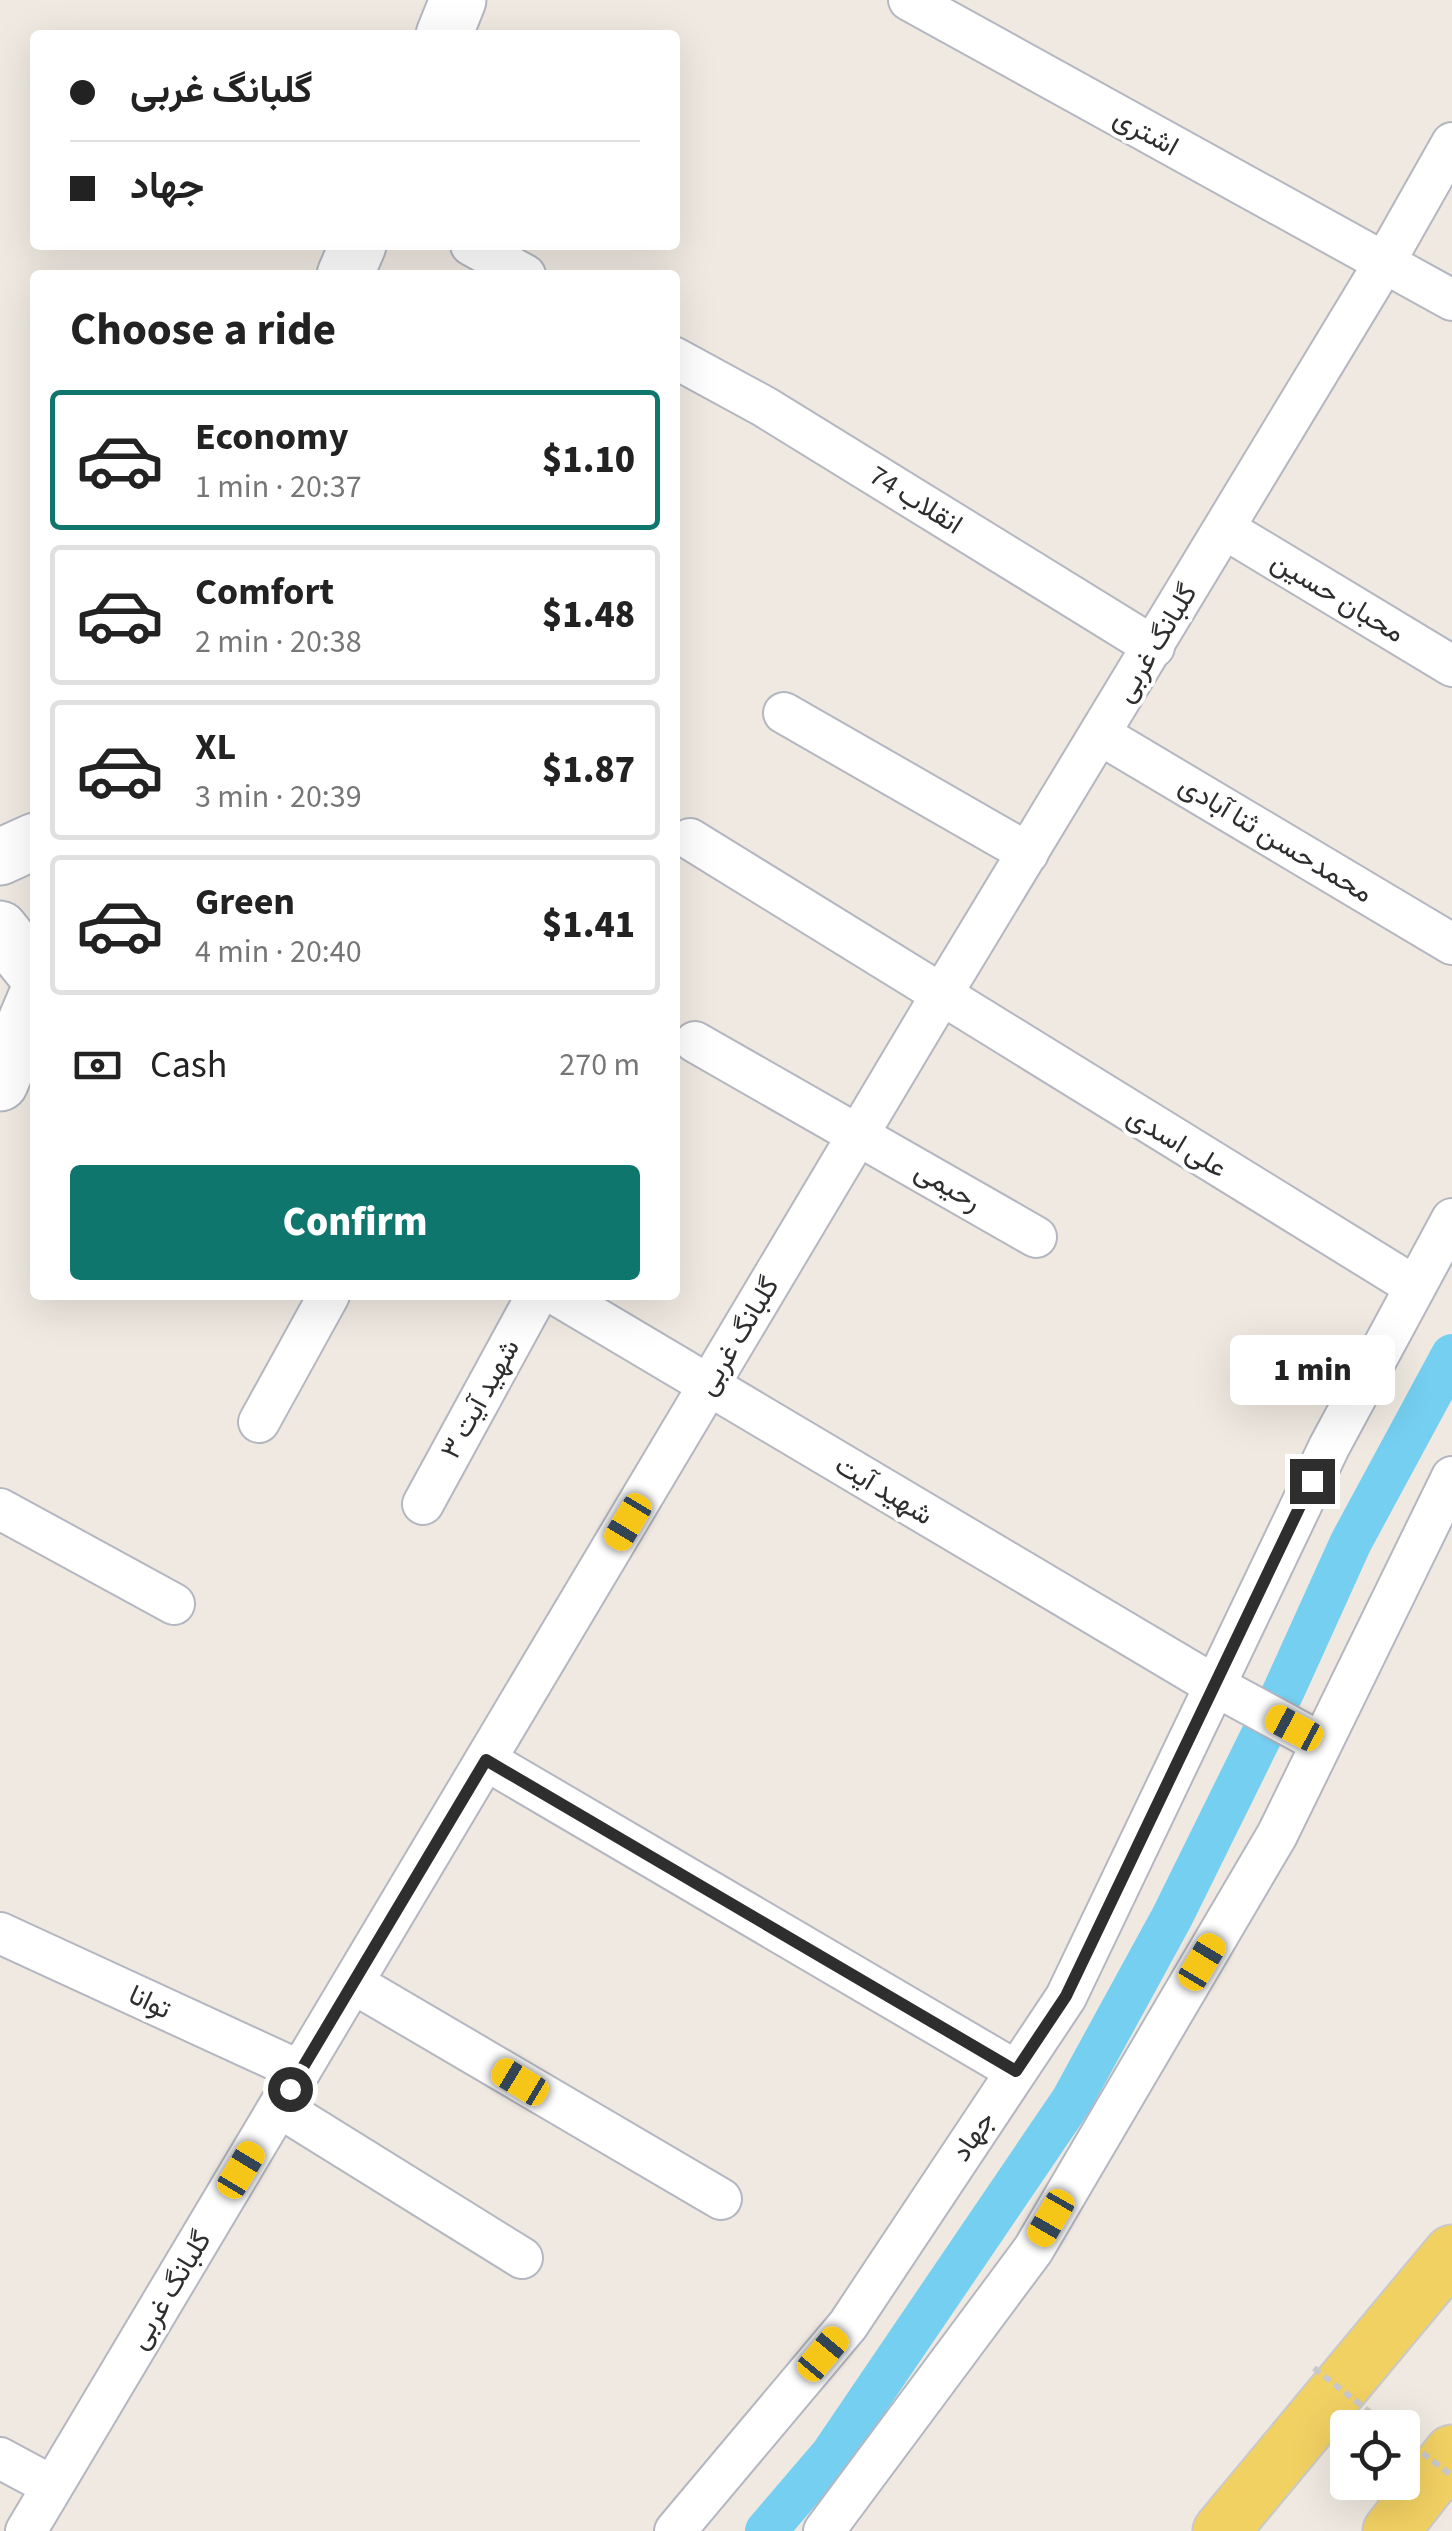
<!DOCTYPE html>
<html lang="en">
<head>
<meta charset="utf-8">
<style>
	:root { --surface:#fff; --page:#f2f2f2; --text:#222; --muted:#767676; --line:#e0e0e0; --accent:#0f766e }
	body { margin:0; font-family:"Source Sans 3",Vazirmatn,sans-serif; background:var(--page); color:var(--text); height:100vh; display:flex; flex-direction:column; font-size:38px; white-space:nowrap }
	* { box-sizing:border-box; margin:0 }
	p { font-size:32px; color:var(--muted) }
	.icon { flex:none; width:55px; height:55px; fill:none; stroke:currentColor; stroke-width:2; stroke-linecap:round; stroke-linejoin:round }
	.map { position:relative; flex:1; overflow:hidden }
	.drawer { position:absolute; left:30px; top:270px; width:650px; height:1030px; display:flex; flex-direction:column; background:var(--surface); border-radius:10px; box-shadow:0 10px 40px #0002 }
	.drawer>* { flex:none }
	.top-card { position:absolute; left:30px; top:30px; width:650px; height:220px; border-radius:10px; box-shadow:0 10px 40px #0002; display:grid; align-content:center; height:220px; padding:0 40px; background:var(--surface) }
	.fabs { position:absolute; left:1330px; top:2410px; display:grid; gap:20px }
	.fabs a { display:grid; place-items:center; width:90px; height:90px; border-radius:10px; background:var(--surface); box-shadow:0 10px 40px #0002; font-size:50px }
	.end { position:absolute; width:45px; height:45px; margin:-22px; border:12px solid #2e2e2e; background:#fff; box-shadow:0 0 0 5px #fff }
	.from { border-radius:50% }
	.bubble { position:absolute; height:70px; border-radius:10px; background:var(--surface); box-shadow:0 10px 40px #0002; font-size:32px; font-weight:800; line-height:70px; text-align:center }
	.car { position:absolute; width:30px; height:60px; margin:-30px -15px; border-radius:12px; box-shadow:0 0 8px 2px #0007; background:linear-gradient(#f5c518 24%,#345 0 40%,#f5c518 0 76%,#345 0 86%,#f5c518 0) }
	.top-card b { display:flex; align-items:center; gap:35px; height:95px; font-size:38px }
	.top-card b+b { border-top:2px solid var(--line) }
	.top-card i { width:25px; height:25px; background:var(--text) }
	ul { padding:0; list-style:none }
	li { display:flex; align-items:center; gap:30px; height:140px; margin:0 20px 15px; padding:0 20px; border:5px solid var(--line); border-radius:10px }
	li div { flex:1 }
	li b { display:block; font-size:38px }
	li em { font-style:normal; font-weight:800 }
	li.current { border-color:var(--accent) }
	li>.icon { width:90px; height:90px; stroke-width:1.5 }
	h2 { padding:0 40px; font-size:45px; line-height:120px }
	.pay { display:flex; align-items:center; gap:25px; height:110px; padding:0 40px; font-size:38px }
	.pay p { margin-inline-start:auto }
	.action { display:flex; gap:20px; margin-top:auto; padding:20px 40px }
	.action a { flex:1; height:115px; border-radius:10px; background:var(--accent); color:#fff; font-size:40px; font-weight:800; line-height:115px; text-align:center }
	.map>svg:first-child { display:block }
</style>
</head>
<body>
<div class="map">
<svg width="1452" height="2531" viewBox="0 0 1452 2531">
	<rect width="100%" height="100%" fill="#efe9e1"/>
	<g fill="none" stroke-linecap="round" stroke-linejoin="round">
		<!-- canal -->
		<path stroke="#75cff0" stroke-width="42" d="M766,2531L831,2455L1072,2100L1172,1917L1284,1690L1351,1542L1452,1355"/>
		<defs>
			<g id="street">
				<path d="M909,0L1452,300"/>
				<path d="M471,245L525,275"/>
				<path d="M675,358L765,407L1154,647"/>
				<path d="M1225,529L1452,666"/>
				<path d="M784,713L1028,853"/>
				<path d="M1101,735L1452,944"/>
				<path d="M690,839L1414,1286"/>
				<path d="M695,1042L1036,1237"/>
				<path d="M557,1295L1212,1684L1321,1743"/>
				<path d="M259,1422L329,1295"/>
				<path d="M423,1504L537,1295"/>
				<path d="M0,1509L174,1604"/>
				<path d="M486,1760L1016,2071"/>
				<path d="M0,1933L300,2071"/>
				<path d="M353,1983L721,2199"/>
				<path d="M279,2107L522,2258"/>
				<path d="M0,2458L52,2486"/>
				<path d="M26,2531L940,997L1383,265L1452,143"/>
				<path d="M675,2531L848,2325L1066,1997L1329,1447L1452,1219"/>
				<path d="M824,2531L1033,2250L1277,1835L1452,1477"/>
			</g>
			<g id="secondary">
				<path d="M444,35L458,0"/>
				<path d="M345,275L358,245"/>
				<path d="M0,857L35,841"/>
				<path d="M0,929L35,973"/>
				<path d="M0,1083L35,1000"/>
			</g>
			<g id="primary">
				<path d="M1221,2531L1452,2253"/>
				<path d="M1391,2531L1452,2453"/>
			</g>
		</defs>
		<!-- street casing -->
		<use href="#street" stroke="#b4b7c1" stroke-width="44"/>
		<!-- secondary casing -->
		<use href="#secondary" stroke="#b4b7c1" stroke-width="59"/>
		<!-- primary casing -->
		<use href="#primary" stroke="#c9c9c9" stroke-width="59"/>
		<!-- street -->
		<use href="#street" stroke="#fff" stroke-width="40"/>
		<!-- secondary -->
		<use href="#secondary" stroke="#fff" stroke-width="55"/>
		<!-- primary -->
		<use href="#primary" stroke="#f2d163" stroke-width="55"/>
		<!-- path-bridge -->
		<g stroke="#c9c9c9" stroke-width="6" stroke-dasharray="8 5" stroke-linecap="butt">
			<path d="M1314,2368L1390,2428"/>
			<path d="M1402,2437L1452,2476"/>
		</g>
	</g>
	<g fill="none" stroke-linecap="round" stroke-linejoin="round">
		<!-- route -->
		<path stroke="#2e2e2e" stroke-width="12" d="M290,2089L486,1760L1016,2071L1066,1996L1312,1481"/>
	</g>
	<g text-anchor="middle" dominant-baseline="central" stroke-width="8" stroke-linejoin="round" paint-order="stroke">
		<!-- street labels -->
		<g font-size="28" fill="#2e2e2e" stroke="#fff">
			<text transform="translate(1146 132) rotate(29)">اشتری</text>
			<text transform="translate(916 500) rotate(32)">انقلاب 74</text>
			<text transform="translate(1338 597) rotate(31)">محبان حسین</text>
			<text transform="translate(1156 643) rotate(-59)">گلبانگ غربی</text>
			<text transform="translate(1276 839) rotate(31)">محمدحسن ثنا آبادی</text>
			<text transform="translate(1177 1142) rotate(31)">علی اسدی</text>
			<text transform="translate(948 1186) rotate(30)">رحیمی</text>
			<text transform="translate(738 1336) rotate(-59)">گلبانگ غربی</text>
			<text transform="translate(480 1399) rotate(-61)">شهید آیت ۳</text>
			<text transform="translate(884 1490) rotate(31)">شهید آیت</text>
			<text transform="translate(150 2002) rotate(25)">توانا</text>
			<text transform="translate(973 2136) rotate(-56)">جهاد</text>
			<text transform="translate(170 2290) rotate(-59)">گلبانگ غربی</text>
		</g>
	</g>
</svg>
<div class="fabs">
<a><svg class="icon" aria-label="locate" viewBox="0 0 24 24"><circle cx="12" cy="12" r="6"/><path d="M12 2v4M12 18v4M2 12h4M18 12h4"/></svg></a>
</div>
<i class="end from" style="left:290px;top:2089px"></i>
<i class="end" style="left:1312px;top:1481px"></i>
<div class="bubble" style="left:1230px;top:1335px;width:165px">1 min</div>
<i class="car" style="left:628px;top:1522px;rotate:211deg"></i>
<i class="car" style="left:1294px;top:1728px;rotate:298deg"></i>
<i class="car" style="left:1202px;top:1962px;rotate:31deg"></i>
<i class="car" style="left:520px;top:2082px;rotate:301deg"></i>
<i class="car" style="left:241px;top:2170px;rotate:31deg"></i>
<i class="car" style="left:1051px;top:2218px;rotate:210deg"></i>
<i class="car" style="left:823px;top:2354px;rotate:40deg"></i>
<div class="top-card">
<b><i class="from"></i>گلبانگ غربی</b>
<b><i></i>جهاد</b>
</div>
<section class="drawer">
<h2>Choose a ride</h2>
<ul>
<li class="current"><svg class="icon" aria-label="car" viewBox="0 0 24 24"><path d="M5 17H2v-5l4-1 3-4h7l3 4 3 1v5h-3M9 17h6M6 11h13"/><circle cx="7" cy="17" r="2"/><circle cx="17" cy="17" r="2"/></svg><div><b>Economy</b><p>1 min · 20:37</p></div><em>$1.10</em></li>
<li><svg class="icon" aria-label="car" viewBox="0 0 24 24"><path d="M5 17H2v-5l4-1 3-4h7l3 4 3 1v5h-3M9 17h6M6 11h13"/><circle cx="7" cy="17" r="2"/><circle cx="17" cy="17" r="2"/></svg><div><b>Comfort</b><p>2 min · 20:38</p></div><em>$1.48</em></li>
<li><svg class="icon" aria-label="car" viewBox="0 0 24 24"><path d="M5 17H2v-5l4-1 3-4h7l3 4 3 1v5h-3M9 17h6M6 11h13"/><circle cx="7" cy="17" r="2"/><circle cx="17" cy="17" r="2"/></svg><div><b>XL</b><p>3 min · 20:39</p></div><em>$1.87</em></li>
<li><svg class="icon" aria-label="car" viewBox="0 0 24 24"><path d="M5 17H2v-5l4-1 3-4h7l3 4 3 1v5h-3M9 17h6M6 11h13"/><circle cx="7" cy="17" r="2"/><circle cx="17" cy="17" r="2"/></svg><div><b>Green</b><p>4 min · 20:40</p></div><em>$1.41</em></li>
</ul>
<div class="pay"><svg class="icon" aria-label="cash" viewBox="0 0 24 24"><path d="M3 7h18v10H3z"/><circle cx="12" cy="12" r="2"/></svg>Cash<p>270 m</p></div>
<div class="action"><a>Confirm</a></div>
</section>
</div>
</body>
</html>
